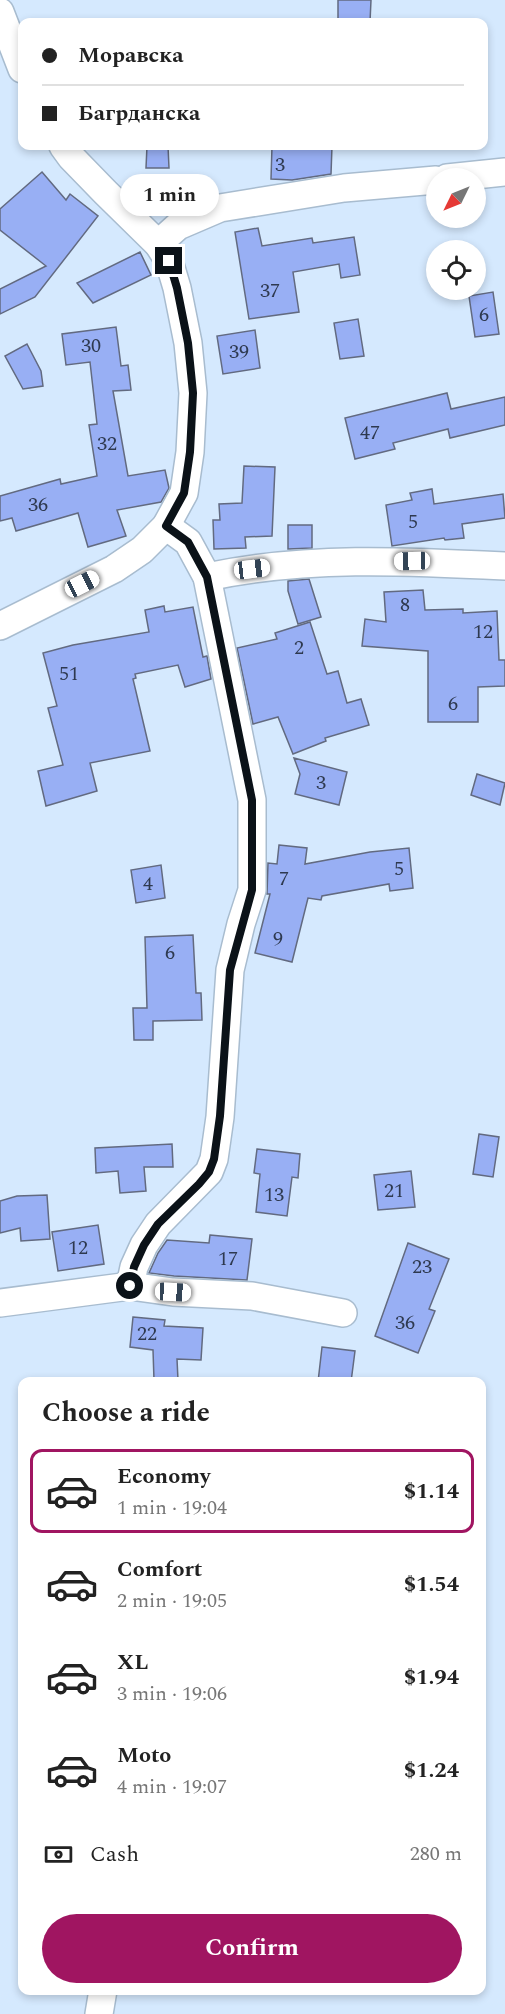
<!DOCTYPE html>
<html lang="en">
<head>
<meta charset="utf-8">
<style>
	:root { --surface:#fff; --page:#f2f2f2; --text:#222; --muted:#767676; --line:#e0e0e0; --accent:#a01561 }
	body { margin:0; font-family:Spectral,serif; background:var(--page); color:var(--text); height:100vh; display:flex; flex-direction:column; font-size:22px; white-space:nowrap }
	* { box-sizing:border-box; margin:0 }
	p { font-size:20px; color:var(--muted) }
	.icon { flex:none; width:33px; height:33px; fill:none; stroke:currentColor; stroke-width:2; stroke-linecap:round; stroke-linejoin:round }
	.map { position:relative; flex:1; overflow:hidden }
	.side { position:absolute; left:18px; top:1377px; width:468px; height:618px; display:flex; flex-direction:column; background:var(--surface); border-radius:12px; box-shadow:0 3px 9px #0003 }
	.side>* { flex:none }
	.guide { position:absolute; left:18px; top:18px; width:470px; height:132px; border-radius:12px; box-shadow:0 3px 9px #0003; display:grid; align-content:center; height:132px; padding:0 24px; background:var(--surface) }
	.needle { width:39px; rotate:227deg }
	.tools { position:absolute; left:426px; top:168px; display:grid; gap:12px }
	.tools a { display:grid; place-items:center; width:60px; height:60px; border-radius:50%; background:var(--surface); box-shadow:0 3px 9px #0003; font-size:30px }
	.end { position:absolute; width:27px; height:27px; margin:-14px; border:8px solid #0b1218; background:#fff; box-shadow:0 0 0 3px #fff }
	.from { border-radius:50% }
	.bubble { position:absolute; height:42px; border-radius:21px; background:var(--surface); box-shadow:0 3px 9px #0003; font-size:20px; font-weight:700; line-height:42px; text-align:center }
	.car { position:absolute; width:18px; height:36px; margin:-18px -9px; border-radius:8px; box-shadow:0 0 4px 2px #0007; background:linear-gradient(#fff 24%,#345 0 40%,#fff 0 76%,#345 0 86%,#fff 0) }
	.guide b { display:flex; align-items:center; gap:21px; height:57px; font-size:22px }
	.guide b+b { border-top:2px solid var(--line) }
	.guide i { width:15px; height:15px; background:var(--text) }
	ul { padding:0; list-style:none }
	li { display:flex; align-items:center; gap:18px; height:84px; margin:0 12px 9px; padding:0 12px; border:3px solid transparent; border-radius:12px }
	li div { flex:1 }
	li b { display:block; font-size:22px }
	li em { font-style:normal; font-weight:700 }
	li.on { border-color:var(--accent) }
	li>.icon { width:54px; height:54px; stroke-width:1.5 }
	h2 { padding:0 24px; font-size:27px; line-height:72px }
	.pay { display:flex; align-items:center; gap:15px; height:66px; padding:0 24px; font-size:22px }
	.pay p { margin-inline-start:auto }
	.primary-button { display:flex; gap:12px; margin-top:auto; padding:12px 24px }
	.primary-button a { flex:1; height:69px; border-radius:36px; background:var(--accent); color:#fff; font-size:24px; font-weight:700; line-height:69px; text-align:center }
	.map>svg:first-child { display:block }
</style>
</head>
<body>
<div class="map">
<svg width="505" height="2014" viewBox="0 0 505 2014">
	<rect width="100%" height="100%" fill="#d5e9fe"/>
	<!-- building -->
	<g fill="#98aff4" stroke="#626a80" stroke-width="1.5">
		<path d="M338,0H371L370,22H338Z"/>
		<path d="M147,146H168L169,168H146Z"/>
		<path d="M272,146H332L331,174L292,180L271,179Z"/>
		<path d="M42,172L66,200L70,194L98,216L35,297L0,314V289L46,266L0,230V209Z"/>
		<path d="M258,228L262,246L312,238L313,243L354,237L360,275L341,278L339,264L293,272L299,312L249,319L235,232Z"/>
		<path d="M140,252L151,275L93,303L77,283Z"/>
		<path d="M493,292L499,334L475,337L469,296Z"/>
		<path d="M358,319L364,356L340,359L334,323Z"/>
		<path d="M116,327L121,366L128,365L131,390L113,391L128,476L165,470L169,488L161,502L117,510L126,536L88,547L78,513L16,531L12,518L0,521V496L60,479L61,484L97,476L89,425L97,424L90,362L66,365L62,334Z"/>
		<path d="M255,330L260,368L223,374L217,336Z"/>
		<path d="M27,344L41,371L43,386L23,389L5,356Z"/>
		<path d="M447,393L451,409L505,397V425L450,438L448,429L393,443L395,449L355,459L345,418Z"/>
		<path d="M244,466L275,467L272,536L245,537L246,548L214,549L213,520H220L219,504L242,503Z"/>
		<path d="M432,489L434,504L503,494L505,518L462,524L464,538L445,540L444,538L392,546L386,505L412,500L410,493Z"/>
		<path d="M288,525H312V548L288,549Z"/>
		<path d="M309,579L321,617L298,624L288,591V581Z"/>
		<path d="M423,590L425,610L463,609V613L497,611L499,660H505V686L478,687V722H428V651L362,646L365,619L386,622L384,592Z"/>
		<path d="M164,606L165,612L193,607L203,657L207,656L211,679L185,687L178,665L135,674L136,678L133,679L150,751L90,763L97,791L46,806L38,771L63,765L48,708L57,706L43,653L73,645L149,632L145,610Z"/>
		<path d="M310,622L327,674L338,671L347,703L361,699L369,725L325,738L326,741L293,754L278,717L253,724L237,648L277,639L275,633Z"/>
		<path d="M294,758L347,772L339,805L295,794L300,774Z"/>
		<path d="M477,774L505,783L500,805L471,795Z"/>
		<path d="M279,845L307,848L305,864L370,852L409,848L413,888L390,891L389,884L322,896L321,900L308,898L292,962L255,953L270,894H267L268,863L277,864Z"/>
		<path d="M161,865L165,898L136,903L131,870Z"/>
		<path d="M193,935L196,993H201L202,1020L153,1021V1040H134L133,1008H147L145,937Z"/>
		<path d="M479,1134L499,1137L493,1177L473,1174Z"/>
		<path d="M172,1144L173,1167H144L146,1191L120,1193L118,1171L96,1173L95,1148Z"/>
		<path d="M257,1149L300,1154L298,1178L292,1177L287,1216L256,1212L260,1174L254,1173Z"/>
		<path d="M411,1171L415,1207L378,1210L374,1175Z"/>
		<path d="M47,1195L50,1239L21,1241L20,1228L0,1233V1201L17,1196Z"/>
		<path d="M98,1225L104,1264L58,1271L52,1232Z"/>
		<path d="M210,1235L252,1239L247,1280L174,1276L149,1273L158,1253L167,1240L209,1243Z"/>
		<path d="M408,1243L449,1259L429,1309L435,1311L418,1353L375,1336Z"/>
		<path d="M133,1317L165,1320L164,1326L203,1328L201,1360L177,1359L178,1380H154L153,1350L130,1347Z"/>
		<path d="M322,1347L355,1351L351,1382H318Z"/>
	</g>
	<g fill="none" stroke-linecap="round" stroke-linejoin="round">
		<defs>
			<g id="minor">
				<path d="M0,12L22,69"/>
				<path d="M447,178L505,172"/>
				<path d="M158,244L178,226L220,208L344,188L436,180"/>
				<path d="M207,577C305,556 405,561 505,566"/>
				<path d="M0,626L114,569L142,550L166,526L184,493L190,452L193,393L188,343L177,288L169,261L158,244L105,192L71,157L63,146"/>
				<path d="M130,1286L134,1267L144,1245L158,1224L209,1172L214,1159L220,1117L230,970L241,924L252,890V800L207,577L188,542L166,526"/>
				<path d="M0,1303L130,1286L173,1292L252,1296L343,1313"/>
				<path d="M99,2014L103,1990"/>
			</g>
		</defs>
		<!-- minor casing -->
		<use href="#minor" stroke="#a8bccf" stroke-width="30"/>
		<!-- minor -->
		<use href="#minor" stroke="#fff" stroke-width="27"/>
	</g>
	<g fill="none" stroke-linecap="round" stroke-linejoin="round">
		<!-- route -->
		<path stroke="#0b1218" stroke-width="8" d="M130,1286L134,1267L144,1245L158,1224L199,1184L209,1172L214,1159L220,1116L230,970L252,890V800L207,577L188,542L166,526L184,493L190,452L193,393L188,343L177,288L169,261"/>
	</g>
	<g text-anchor="middle" dominant-baseline="central" stroke-width="4.5" stroke-linejoin="round" paint-order="stroke">
		<!-- number labels -->
		<g font-size="20" fill="#2e394f">
			<text x="280" y="165">3</text>
			<text x="270" y="291">37</text>
			<text x="484" y="315">6</text>
			<text x="91" y="346">30</text>
			<text x="239" y="352">39</text>
			<text x="370" y="433">47</text>
			<text x="107" y="444">32</text>
			<text x="38" y="505">36</text>
			<text x="413" y="522">5</text>
			<text x="405" y="605">8</text>
			<text x="483" y="632">12</text>
			<text x="299" y="648">2</text>
			<text x="69" y="674">51</text>
			<text x="453" y="704">6</text>
			<text x="321" y="783">3</text>
			<text x="399" y="869">5</text>
			<text x="284" y="879">7</text>
			<text x="148" y="884">4</text>
			<text x="278" y="939">9</text>
			<text x="170" y="953">6</text>
			<text x="394" y="1191">21</text>
			<text x="274" y="1195">13</text>
			<text x="78" y="1248">12</text>
			<text x="228" y="1259">17</text>
			<text x="422" y="1267">23</text>
			<text x="405" y="1323">36</text>
			<text x="147" y="1334">22</text>
		</g>
	</g>
</svg>
<div class="tools">
<a><svg class="needle" viewBox="-14 -14 28 28"><path d="M0-13l5 13h-10z" fill="#e53935"/><path d="M0 13l5-13h-10z" fill="#767676"/></svg></a>
<a><svg class="icon" aria-label="locate" viewBox="0 0 24 24"><circle cx="12" cy="12" r="6"/><path d="M12 2v4M12 18v4M2 12h4M18 12h4"/></svg></a>
</div>
<i class="end from" style="left:130px;top:1286px"></i>
<i class="end" style="left:169px;top:261px"></i>
<div class="bubble" style="left:120px;top:174px;width:99px">1 min</div>
<i class="car" style="left:412px;top:561px;rotate:269deg"></i>
<i class="car" style="left:252px;top:569px;rotate:83deg"></i>
<i class="car" style="left:82px;top:584px;rotate:63deg"></i>
<i class="car" style="left:173px;top:1292px;rotate:93deg"></i>
<div class="guide">
<b><i class="from"></i>Моравска</b>
<b><i></i>Багрданска</b>
</div>
<section class="side">
<h2>Choose a ride</h2>
<ul>
<li class="on"><svg class="icon" aria-label="car" viewBox="0 0 24 24"><path d="M5 17H2v-5l4-1 3-4h7l3 4 3 1v5h-3M9 17h6M6 11h13"/><circle cx="7" cy="17" r="2"/><circle cx="17" cy="17" r="2"/></svg><div><b>Economy</b><p>1 min · 19:04</p></div><em>$1.14</em></li>
<li><svg class="icon" aria-label="car" viewBox="0 0 24 24"><path d="M5 17H2v-5l4-1 3-4h7l3 4 3 1v5h-3M9 17h6M6 11h13"/><circle cx="7" cy="17" r="2"/><circle cx="17" cy="17" r="2"/></svg><div><b>Comfort</b><p>2 min · 19:05</p></div><em>$1.54</em></li>
<li><svg class="icon" aria-label="car" viewBox="0 0 24 24"><path d="M5 17H2v-5l4-1 3-4h7l3 4 3 1v5h-3M9 17h6M6 11h13"/><circle cx="7" cy="17" r="2"/><circle cx="17" cy="17" r="2"/></svg><div><b>XL</b><p>3 min · 19:06</p></div><em>$1.94</em></li>
<li><svg class="icon" aria-label="car" viewBox="0 0 24 24"><path d="M5 17H2v-5l4-1 3-4h7l3 4 3 1v5h-3M9 17h6M6 11h13"/><circle cx="7" cy="17" r="2"/><circle cx="17" cy="17" r="2"/></svg><div><b>Moto</b><p>4 min · 19:07</p></div><em>$1.24</em></li>
</ul>
<div class="pay"><svg class="icon" aria-label="cash" viewBox="0 0 24 24"><path d="M3 7h18v10H3z"/><circle cx="12" cy="12" r="2"/></svg>Cash<p>280 m</p></div>
<div class="primary-button"><a>Confirm</a></div>
</section>
</div>
</body>
</html>
